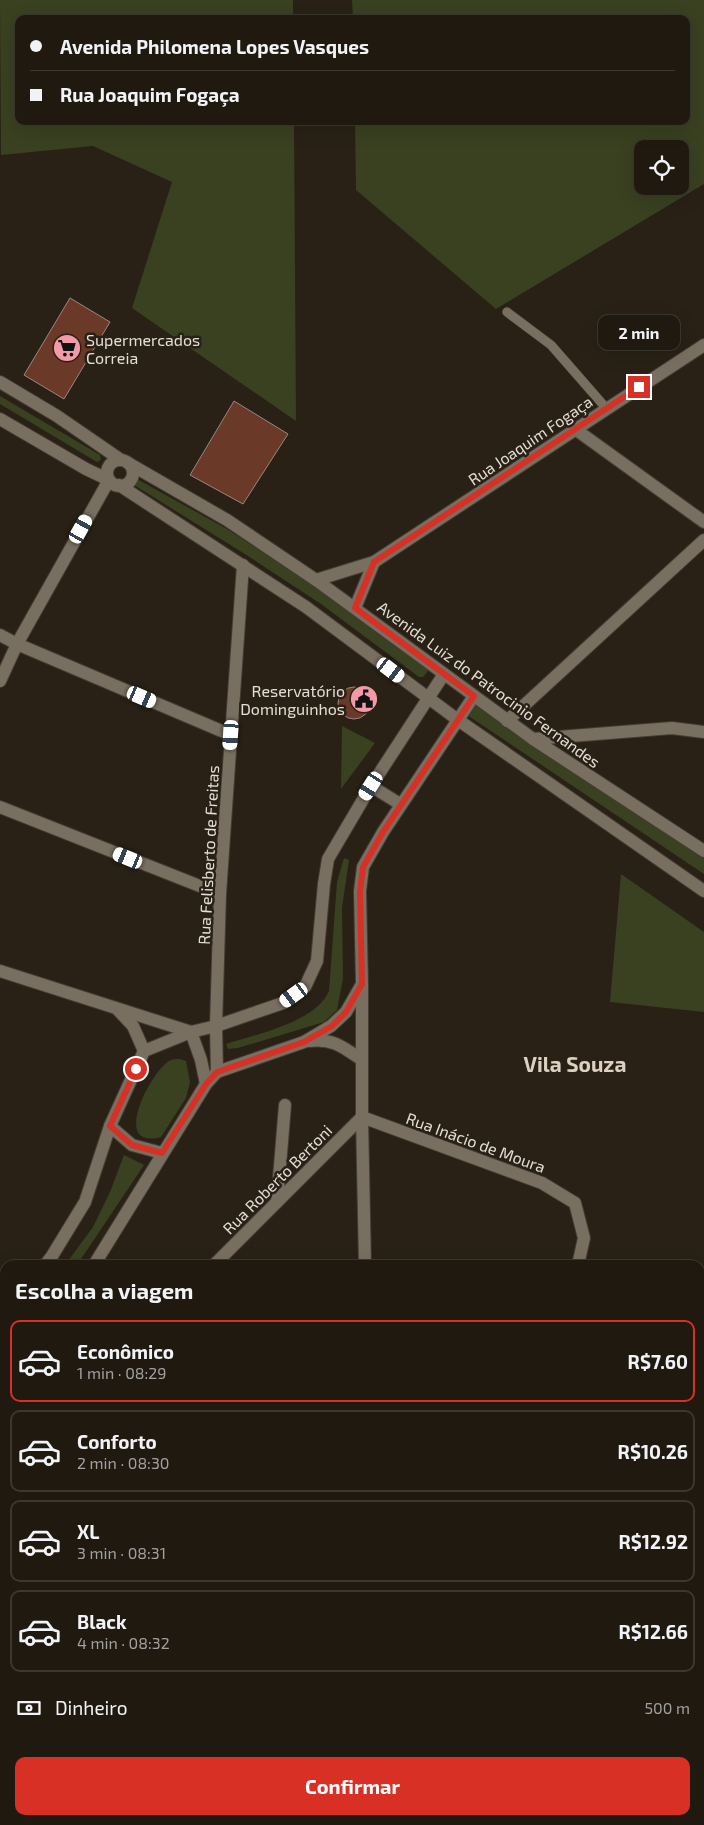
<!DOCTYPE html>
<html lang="pt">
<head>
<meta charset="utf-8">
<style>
	:root { --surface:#1f1910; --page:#272219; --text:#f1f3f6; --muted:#a1a09f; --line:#3c3830; --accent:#d93025 }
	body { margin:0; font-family:"Exo 2",sans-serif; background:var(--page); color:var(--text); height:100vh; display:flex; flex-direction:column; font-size:19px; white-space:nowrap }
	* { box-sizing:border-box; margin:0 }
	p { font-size:16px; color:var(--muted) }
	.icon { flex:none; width:28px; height:28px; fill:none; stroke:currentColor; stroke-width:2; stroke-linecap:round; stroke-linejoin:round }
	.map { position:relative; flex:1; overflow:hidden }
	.drawer { position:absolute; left:0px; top:1260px; width:705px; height:565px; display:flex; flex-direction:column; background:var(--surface); border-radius:15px 15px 0 0; box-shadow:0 5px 20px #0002,0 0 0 1px var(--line) }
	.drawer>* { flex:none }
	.banner { position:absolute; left:15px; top:15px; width:675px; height:110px; border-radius:10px; box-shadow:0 5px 20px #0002,0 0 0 1px var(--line); display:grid; align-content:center; height:110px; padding:0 15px; background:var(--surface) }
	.tools { position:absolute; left:634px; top:140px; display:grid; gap:10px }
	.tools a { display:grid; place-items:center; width:55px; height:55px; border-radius:10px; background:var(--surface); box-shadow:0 5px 20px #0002,0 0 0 1px var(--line); font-size:25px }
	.end { position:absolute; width:22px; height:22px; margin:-11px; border:6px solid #d93025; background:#fff; box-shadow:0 0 0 2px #fff }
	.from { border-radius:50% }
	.bubble { position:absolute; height:35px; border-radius:10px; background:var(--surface); box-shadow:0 5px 20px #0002,0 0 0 1px var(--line); font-size:16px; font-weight:700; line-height:35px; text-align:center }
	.car { position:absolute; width:15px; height:30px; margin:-15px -8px; border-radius:6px; box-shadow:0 0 4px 1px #0007; background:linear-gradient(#fff 24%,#345 0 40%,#fff 0 76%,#345 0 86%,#fff 0) }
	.banner b { display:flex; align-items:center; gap:18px; height:48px; font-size:19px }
	.banner b+b { border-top:1px solid var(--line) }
	.banner i { width:12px; height:12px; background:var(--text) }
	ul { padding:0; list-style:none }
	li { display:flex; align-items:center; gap:15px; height:82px; margin:0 10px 8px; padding:0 5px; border:2px solid var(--line); border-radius:10px }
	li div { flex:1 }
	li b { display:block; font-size:19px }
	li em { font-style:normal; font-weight:700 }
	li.selected { border-color:var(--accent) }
	li>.icon { width:45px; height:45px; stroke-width:1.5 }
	h2 { padding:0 15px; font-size:22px; line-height:60px }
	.pay { display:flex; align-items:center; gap:12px; height:55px; padding:0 15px; font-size:19px }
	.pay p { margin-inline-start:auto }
	.action { display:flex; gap:10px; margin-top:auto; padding:10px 15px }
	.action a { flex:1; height:58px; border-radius:10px; background:var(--accent); color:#fff; font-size:20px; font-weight:700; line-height:58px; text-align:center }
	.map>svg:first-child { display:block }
</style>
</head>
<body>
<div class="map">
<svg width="704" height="1825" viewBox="0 0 704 1825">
	<rect width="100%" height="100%" fill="#292115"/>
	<!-- green -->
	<g fill="#394121" fill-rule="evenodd">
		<path d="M0,0H293V19H19V121H294L296,421L132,308L172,182L93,146L1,155Z"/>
		<path d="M352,0H704V184L496,309L356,190L355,121H686V19H353ZM642,149H680V186H642Z"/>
		<path d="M0,396L100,455L101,460L97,462L0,404Z"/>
		<path d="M137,479L227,529L318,588L426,666L428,671L423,677H419L321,604L248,556L134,485L133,481Z"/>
		<path d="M476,703L525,741L704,858V874L467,715Z"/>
		<path d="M342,726L375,743L341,789Z"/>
		<path d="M344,858L349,860L342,908L343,979L337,1010L324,1022L238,1048L228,1049L226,1044C257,1034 316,1022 329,991L337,882Z"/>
		<path d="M621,874L704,932V1012L610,1002Z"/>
		<path d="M180,1059L186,1061L190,1082L186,1098L161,1137C111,1150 149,1074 169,1061C172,1059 176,1059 180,1059Z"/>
		<path d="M124,1155L144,1165L77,1265H65L93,1227L110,1192Z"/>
		<path d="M700,1600L704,1605V1825H563L555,1820H700Z"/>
		<path d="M478,1820H522L520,1825H475Z"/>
	</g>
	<!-- building -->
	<g fill="#6b3928" stroke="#998781">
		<path d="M70,298L110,322L64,399L24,375Z"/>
		<path d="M234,401L288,434L243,504L190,475Z"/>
		<circle cx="354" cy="703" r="16"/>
	</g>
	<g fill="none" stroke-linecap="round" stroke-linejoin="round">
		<defs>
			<path id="lane" d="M507,312L551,345L606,408"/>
			<g id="street">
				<path d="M575,429L704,522"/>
				<path d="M316,580L374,562L704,345"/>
				<path d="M355,608L374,562"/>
				<path d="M0,635L17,644L231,735"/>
				<path d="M0,681L17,644L109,480"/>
				<path d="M507,721L704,540"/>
				<path d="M533,739L672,728L704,732"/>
				<path d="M0,807L220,894"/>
				<path d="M0,971L191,1032"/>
				<path d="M362,984V1117L365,1265"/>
				<path d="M118,1010L133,1026L144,1051"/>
				<path d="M216,1026L220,894L243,565"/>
				<path d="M277,1202L285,1105"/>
				<path d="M214,1265L362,1117L542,1183L575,1203L584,1238L578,1265"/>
				<path d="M0,1294L5,1297"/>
				<path d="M111,1825L113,1820"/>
			</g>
			<g id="secondary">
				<path d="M0,382L57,416L121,460"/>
				<path d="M0,419L86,469L109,480"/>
				<circle cx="120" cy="473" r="13"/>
				<path d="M128,463L227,520L316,580L533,739L704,851"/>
				<path d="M119,485L306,607L458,720L704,891"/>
				<path d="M371,786L400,804"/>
				<path d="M216,1026L217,1072"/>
				<path d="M191,1032L201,1060L206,1084"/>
				<path d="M309,1041C333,1038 343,1047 362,1060"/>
				<path d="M110,1126L132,1145L162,1153"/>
				<path d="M45,1265L52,1256L85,1202L110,1126L144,1051L191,1032L216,1026L283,1003L305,987L317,961L324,884L328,859L371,786L444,674"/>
				<path d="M94,1265L206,1084L217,1072L304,1042L331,1026L346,1012L362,984L360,891L363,867L383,832L474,696"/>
				<path d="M0,1315L5,1310"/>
				<path d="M0,1388L5,1382"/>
			</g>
		</defs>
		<!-- lane casing -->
		<use href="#lane" stroke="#443d35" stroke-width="10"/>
		<!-- street casing -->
		<use href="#street" stroke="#443d35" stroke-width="14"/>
		<!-- secondary casing -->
		<use href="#secondary" stroke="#443d35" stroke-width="14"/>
		<!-- lane -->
		<use href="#lane" stroke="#796f61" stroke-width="9"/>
		<!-- street -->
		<use href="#street" stroke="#796f61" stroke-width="12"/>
		<!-- secondary -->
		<use href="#secondary" stroke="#796f61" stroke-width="12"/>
	</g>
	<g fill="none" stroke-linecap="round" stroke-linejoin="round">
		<!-- route -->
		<path stroke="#d93025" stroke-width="6" d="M136,1069L110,1126L132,1145L162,1153L206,1084L217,1072L304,1042L332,1026L346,1012L362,984L360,892L363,867L383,832L474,696L355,608L374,562L639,387"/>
	</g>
	<!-- icons -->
	<defs>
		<symbol id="supermarket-disc" viewBox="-11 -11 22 22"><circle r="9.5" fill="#f39aa8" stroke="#292115"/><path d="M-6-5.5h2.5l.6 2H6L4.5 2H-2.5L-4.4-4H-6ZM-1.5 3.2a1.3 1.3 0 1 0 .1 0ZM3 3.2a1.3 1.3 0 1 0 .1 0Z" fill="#111"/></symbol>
		<symbol id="civic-disc" viewBox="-11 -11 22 22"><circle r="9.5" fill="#f39aa8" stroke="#292115"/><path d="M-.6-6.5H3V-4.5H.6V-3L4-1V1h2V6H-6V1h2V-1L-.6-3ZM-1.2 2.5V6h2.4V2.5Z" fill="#111"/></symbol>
	</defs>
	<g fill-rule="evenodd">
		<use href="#supermarket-disc" x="51" y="332" width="32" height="32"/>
		<use href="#civic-disc" x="348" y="683" width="32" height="32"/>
	</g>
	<g text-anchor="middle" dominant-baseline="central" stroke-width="5" stroke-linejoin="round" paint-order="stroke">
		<!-- poi labels -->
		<g font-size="16" fill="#e3ddd6" stroke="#292115" text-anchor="start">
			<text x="86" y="339">Supermercados<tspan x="86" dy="18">Correia</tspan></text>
			<text x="345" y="690" text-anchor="end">Reservatório<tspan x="345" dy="18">Dominguinhos</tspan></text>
		</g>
		<!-- street labels -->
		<g font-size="16" fill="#e3ddd6" stroke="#292115">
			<text transform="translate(530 440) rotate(-34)">Rua Joaquim Fogaça</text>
			<text transform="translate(489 684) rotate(36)">Avenida Luiz do Patrocinio Fernandes</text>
			<text transform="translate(208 855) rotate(-87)">Rua Felisberto de Freitas</text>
			<text transform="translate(476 1142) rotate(20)">Rua Inácio de Moura</text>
			<text transform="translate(277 1179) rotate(-45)">Rua Roberto Bertoni</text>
		</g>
		<!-- district labels -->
		<g font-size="21" font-weight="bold" fill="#dcd1c1" stroke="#292115">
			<text x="575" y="1063">Vila Souza</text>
		</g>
	</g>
</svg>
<div class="tools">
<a><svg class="icon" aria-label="locate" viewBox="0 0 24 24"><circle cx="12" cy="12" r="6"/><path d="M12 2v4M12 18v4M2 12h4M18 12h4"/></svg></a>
</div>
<i class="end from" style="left:136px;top:1069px"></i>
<i class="end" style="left:639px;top:387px"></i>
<div class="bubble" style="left:598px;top:315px;width:82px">2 min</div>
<i class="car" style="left:81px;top:529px;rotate:29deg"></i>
<i class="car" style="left:391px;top:670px;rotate:127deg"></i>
<i class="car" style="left:142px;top:697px;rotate:113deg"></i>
<i class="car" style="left:231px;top:735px;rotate:184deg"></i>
<i class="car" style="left:371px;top:786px;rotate:212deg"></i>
<i class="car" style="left:128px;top:858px;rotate:292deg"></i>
<i class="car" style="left:294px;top:995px;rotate:234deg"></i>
<div class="banner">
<b><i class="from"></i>Avenida Philomena Lopes Vasques</b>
<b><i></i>Rua Joaquim Fogaça</b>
</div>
<section class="drawer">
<h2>Escolha a viagem</h2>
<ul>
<li class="selected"><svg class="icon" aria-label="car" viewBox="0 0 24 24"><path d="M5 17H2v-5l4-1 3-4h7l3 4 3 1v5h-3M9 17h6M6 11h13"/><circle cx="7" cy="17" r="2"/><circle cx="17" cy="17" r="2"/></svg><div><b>Econômico</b><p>1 min · 08:29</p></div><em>R$7.60</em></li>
<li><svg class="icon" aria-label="car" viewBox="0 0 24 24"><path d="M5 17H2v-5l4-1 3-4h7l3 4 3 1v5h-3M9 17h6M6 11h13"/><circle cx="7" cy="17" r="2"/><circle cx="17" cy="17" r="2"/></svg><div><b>Conforto</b><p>2 min · 08:30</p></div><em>R$10.26</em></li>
<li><svg class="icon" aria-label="car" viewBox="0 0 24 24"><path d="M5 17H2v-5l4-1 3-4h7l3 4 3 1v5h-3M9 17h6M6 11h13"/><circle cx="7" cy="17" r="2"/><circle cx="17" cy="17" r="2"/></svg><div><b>XL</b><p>3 min · 08:31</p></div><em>R$12.92</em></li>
<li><svg class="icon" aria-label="car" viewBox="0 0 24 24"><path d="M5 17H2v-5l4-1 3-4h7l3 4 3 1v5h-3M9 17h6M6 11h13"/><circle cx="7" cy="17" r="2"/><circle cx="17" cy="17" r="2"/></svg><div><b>Black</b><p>4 min · 08:32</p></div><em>R$12.66</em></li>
</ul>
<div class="pay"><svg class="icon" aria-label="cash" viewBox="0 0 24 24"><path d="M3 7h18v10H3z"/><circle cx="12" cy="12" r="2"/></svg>Dinheiro<p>500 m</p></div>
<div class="action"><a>Confirmar</a></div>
</section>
</div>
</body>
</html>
